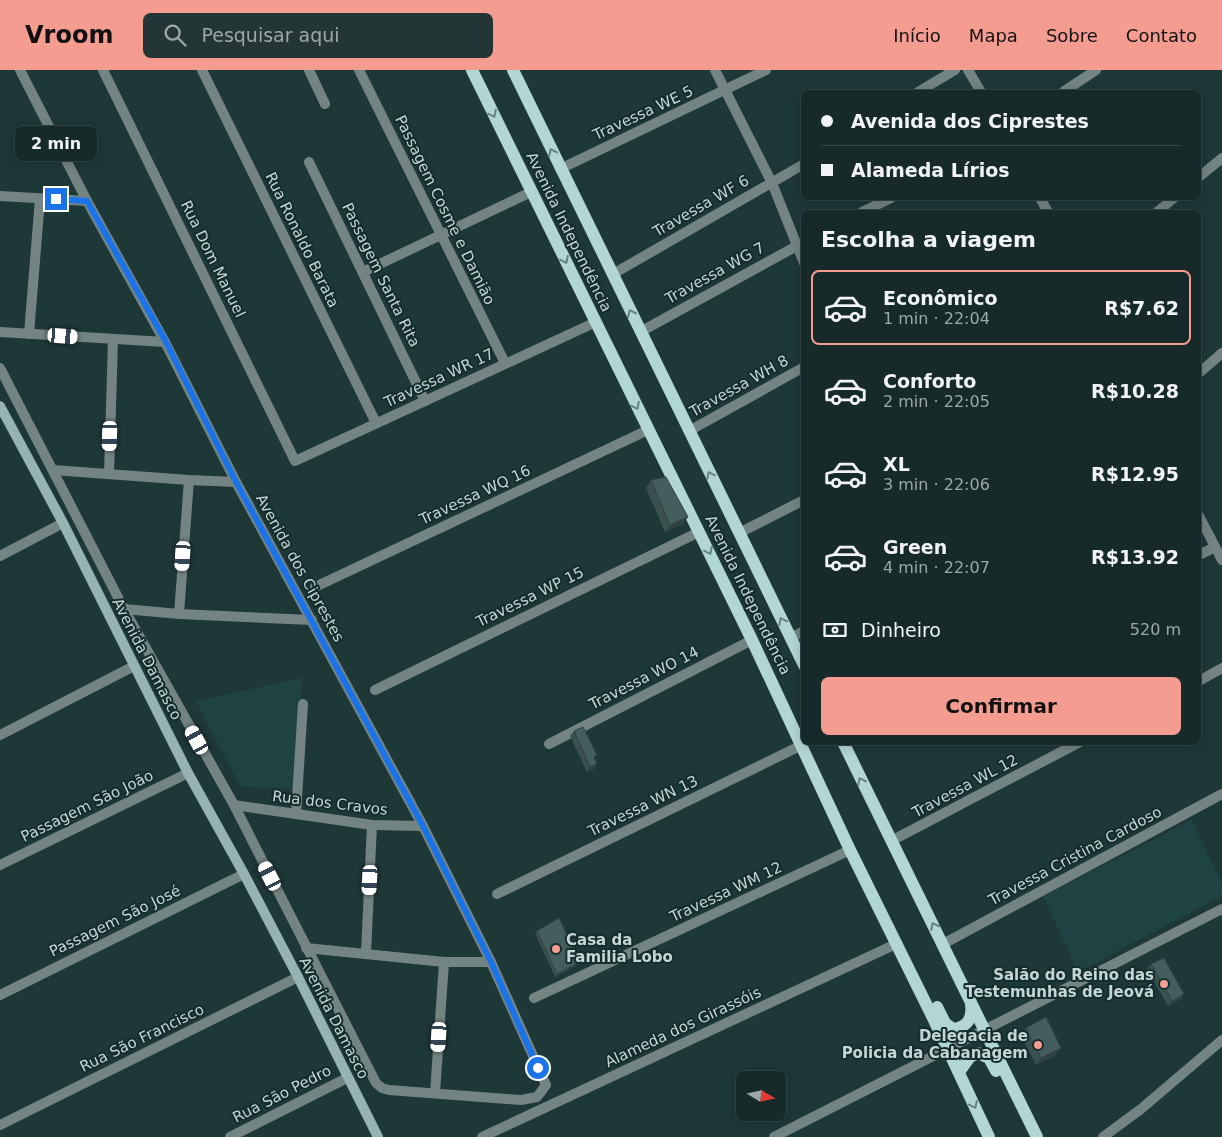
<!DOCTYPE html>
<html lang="pt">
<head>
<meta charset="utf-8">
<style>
	:root { --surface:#162a29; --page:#233635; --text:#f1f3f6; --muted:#9ea7a8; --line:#354646; --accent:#f59c91 }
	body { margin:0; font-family:"DejaVu Sans",sans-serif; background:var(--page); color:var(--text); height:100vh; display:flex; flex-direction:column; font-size:19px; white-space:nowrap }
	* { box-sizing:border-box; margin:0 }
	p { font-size:16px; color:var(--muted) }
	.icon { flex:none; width:28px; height:28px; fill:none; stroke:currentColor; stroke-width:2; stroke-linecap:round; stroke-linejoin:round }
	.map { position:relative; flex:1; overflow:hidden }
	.sheet { position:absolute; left:801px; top:140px; width:400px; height:535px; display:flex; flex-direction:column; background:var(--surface); border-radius:8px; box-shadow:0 2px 12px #0003,0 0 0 1px var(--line) }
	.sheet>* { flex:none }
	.guide { position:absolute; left:801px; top:20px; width:400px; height:110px; border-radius:8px; box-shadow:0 2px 12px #0003,0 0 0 1px var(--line); display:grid; align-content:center; height:110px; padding:0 20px; background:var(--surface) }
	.needle { width:32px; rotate:100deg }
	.tools { position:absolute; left:736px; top:1001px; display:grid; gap:10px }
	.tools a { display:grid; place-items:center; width:50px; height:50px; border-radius:8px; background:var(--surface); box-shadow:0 2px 12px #0003,0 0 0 1px var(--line); font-size:25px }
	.end { position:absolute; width:22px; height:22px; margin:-11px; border:6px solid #1a73e8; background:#fff; box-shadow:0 0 0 2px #fff }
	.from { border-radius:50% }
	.bubble { position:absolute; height:35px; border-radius:8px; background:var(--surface); box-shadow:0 2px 12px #0003,0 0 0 1px var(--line); font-size:16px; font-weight:700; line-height:35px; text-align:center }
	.car { position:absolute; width:15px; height:30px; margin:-15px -8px; border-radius:6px; box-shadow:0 0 4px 1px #0007; background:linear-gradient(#fff 24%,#345 0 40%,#fff 0 76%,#345 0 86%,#fff 0) }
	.guide b { display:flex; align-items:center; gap:18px; height:48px; font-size:19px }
	.guide b+b { border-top:1px solid var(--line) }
	.guide i { width:12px; height:12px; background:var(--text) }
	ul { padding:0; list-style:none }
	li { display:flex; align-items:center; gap:15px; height:75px; margin:0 10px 8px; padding:0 10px; border:2px solid transparent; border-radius:8px }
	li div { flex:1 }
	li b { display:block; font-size:19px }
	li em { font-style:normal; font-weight:700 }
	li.current { border-color:var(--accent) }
	li>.icon { width:45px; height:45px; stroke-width:1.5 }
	h2 { padding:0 20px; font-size:22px; line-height:60px }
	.pay { display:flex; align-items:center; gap:12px; height:55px; padding:0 20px; font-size:19px }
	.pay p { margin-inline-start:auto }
	.button { display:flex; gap:10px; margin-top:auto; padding:10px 20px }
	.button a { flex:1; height:58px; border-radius:8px; background:var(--accent); color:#111; font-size:20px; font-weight:700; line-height:58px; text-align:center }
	header { display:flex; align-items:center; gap:30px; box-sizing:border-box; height:70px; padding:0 25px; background:var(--accent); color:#111 }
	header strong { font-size:24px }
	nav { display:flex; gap:28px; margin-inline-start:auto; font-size:18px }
	.search { width:350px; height:45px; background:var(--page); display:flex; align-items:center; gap:12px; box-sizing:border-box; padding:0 18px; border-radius:8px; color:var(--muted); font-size:19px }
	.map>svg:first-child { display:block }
</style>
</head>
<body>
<header>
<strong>Vroom</strong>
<div class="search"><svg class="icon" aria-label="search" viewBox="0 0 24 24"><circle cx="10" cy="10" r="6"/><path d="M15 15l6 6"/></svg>Pesquisar aqui</div>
<nav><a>Início</a><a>Mapa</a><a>Sobre</a><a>Contato</a></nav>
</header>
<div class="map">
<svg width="1222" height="1067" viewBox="0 0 1222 1067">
	<rect width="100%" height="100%" fill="#1e3837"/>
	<!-- built -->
	<g fill="#1f4342">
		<path d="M302,608L296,720L240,716L196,631Z"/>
		<path d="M1192,750L1222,814V826L1078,902L1043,826Z"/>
	</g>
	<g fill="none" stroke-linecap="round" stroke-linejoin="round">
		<!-- street -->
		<g stroke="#738483" stroke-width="10">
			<path d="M103,0L295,391L596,252"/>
			<path d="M202,0L376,353"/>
			<path d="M309,0L325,34"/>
			<path d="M359,0L505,293"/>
			<path d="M715,0L772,113L804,193"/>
			<path d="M968,0L981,22"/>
			<path d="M918,22L955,0"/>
			<path d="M1063,22L1096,0"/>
			<path d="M309,92L425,331"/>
			<path d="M560,99L766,0"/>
			<path d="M1199,107L1222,88"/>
			<path d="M0,126L87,131"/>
			<path d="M1040,128L1048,142"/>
			<path d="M862,142L891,128"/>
			<path d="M1157,142L1174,128"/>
			<path d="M363,202L531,122"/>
			<path d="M613,204L804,94"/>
			<path d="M0,262L165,272"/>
			<path d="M640,262L804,172"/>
			<path d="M29,264L40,129"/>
			<path d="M0,298L124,539L234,735L376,1013L382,1018L389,1020L521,1030L537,1027L546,1015L491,892L423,756L236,412L165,272L87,131L20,0"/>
			<path d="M1199,303L1222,283"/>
			<path d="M689,361L804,297"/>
			<path d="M53,400L189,410L236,412"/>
			<path d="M109,404L113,269"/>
			<path d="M1199,446L1222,490"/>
			<path d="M739,463L804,430"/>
			<path d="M1199,485L1215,477"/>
			<path d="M0,486L63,453"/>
			<path d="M315,517L648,360"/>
			<path d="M124,539L179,544L312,550"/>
			<path d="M179,544L189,410"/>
			<path d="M790,568L804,561"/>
			<path d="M1199,611L1222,598"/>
			<path d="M375,620L699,462"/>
			<path d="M0,665L134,596"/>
			<path d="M549,674L752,570"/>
			<path d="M234,735L372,755L423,756"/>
			<path d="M296,744L303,634"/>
			<path d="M891,771L1080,672"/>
			<path d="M0,795L188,703"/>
			<path d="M497,824L802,675"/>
			<path d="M943,874L1222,724"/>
			<path d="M306,878L444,892H491"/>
			<path d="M366,883L372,755"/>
			<path d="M0,925L244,804"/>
			<path d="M534,928L850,780"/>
			<path d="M435,1023L444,892"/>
			<path d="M0,1055L298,907"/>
			<path d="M230,1067L347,1008"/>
			<path d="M482,1067L896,874"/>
			<path d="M774,1067L1222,839"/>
			<path d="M1103,1067L1141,1039L1222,970"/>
		</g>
		<!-- secondary -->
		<path stroke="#96b2b1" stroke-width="10" d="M0,336L63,453L188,703L244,804L298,907L378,1067"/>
		<!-- primary -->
		<g stroke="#b2d6d4" stroke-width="12">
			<path d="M472,0L752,570L850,780L934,950L989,1067"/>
			<path d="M513,0L804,595"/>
			<path d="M843,672L1037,1067"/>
			<path d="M937,937L945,953L953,959C968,957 973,948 971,934"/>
			<path d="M959,1002L970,987L978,983L989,988L996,1001"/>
		</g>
	</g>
	<!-- wall -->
	<g fill="#3a5150">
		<path d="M651,410L688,447L683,454L665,462L646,418Z"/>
		<path d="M574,661L595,689L594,699L587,702L570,666Z"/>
		<path d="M537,861L578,895L555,907L535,863Z"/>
		<path d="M1151,894L1181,929L1168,936L1147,899Z"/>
		<path d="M1026,958L1056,985L1036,995L1021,965Z"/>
	</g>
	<!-- shaded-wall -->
	<g fill="#304241">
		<path d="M688,447L683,454L665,462L670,455Z"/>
		<path d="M597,694L594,699L587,702L590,697Z"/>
		<path d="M580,892L578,895L555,907L557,904Z"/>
		<path d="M1184,924L1181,929L1168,936L1172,931Z"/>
		<path d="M1061,978L1056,985L1036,995L1041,988Z"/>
	</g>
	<!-- building -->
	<g fill="#445e5d" stroke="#304241">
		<path d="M666,407L688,447L670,455L651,410Z"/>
		<path d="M583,657L597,685L594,687L597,694L590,697L574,661Z"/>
		<path d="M559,848L580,892L557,904L537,861Z"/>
		<path d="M1164,888L1184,924L1172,931L1151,894Z"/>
		<path d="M1046,947L1061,978L1041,988L1026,958Z"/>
	</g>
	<!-- one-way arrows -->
	<defs><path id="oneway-chevron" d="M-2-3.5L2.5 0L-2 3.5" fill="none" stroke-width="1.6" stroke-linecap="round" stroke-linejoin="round" transform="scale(1.25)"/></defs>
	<g stroke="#638280">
		<use href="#oneway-chevron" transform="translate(493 44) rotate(64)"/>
		<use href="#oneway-chevron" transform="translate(552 82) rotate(-116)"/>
		<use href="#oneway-chevron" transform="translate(565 190) rotate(64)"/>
		<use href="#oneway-chevron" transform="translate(631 243) rotate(-115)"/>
		<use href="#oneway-chevron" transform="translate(636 336) rotate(64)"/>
		<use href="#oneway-chevron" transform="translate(710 405) rotate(-116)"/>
		<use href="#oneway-chevron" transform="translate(709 481) rotate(64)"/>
		<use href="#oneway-chevron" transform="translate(782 551) rotate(-116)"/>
		<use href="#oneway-chevron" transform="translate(861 711) rotate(-116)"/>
		<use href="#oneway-chevron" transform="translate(934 856) rotate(-117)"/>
		<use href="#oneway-chevron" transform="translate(974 1035) rotate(65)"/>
	</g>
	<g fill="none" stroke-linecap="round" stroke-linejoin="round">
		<!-- route -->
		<path stroke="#1a73e8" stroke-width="6" d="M56,129L87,131L166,272L236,412L423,756L491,892L538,998"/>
	</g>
	<!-- markers -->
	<g fill="#f59c91" stroke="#142d2d" stroke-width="2">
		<circle cx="556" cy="879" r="5"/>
		<circle cx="1164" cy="914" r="5"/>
		<circle cx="1038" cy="975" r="5"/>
	</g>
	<g text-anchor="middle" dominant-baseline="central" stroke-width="4" stroke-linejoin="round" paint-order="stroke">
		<!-- street labels -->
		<g font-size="15" fill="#c6d5d4" stroke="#142d2d">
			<text transform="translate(643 43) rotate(-25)">Travessa WE 5</text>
			<text transform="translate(701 136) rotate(-30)">Travessa WF 6</text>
			<text transform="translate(445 140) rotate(64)">Passagem Cosme e Damião</text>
			<text transform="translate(569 162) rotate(64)">Avenida Independência</text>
			<text transform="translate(302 170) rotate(64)">Rua Ronaldo Barata</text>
			<text transform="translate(213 189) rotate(64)">Rua Dom Manuel</text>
			<text transform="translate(715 203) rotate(-29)">Travessa WG 7</text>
			<text transform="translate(381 205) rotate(64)">Passagem Santa Rita</text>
			<text transform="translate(439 308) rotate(-25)">Travessa WR 17</text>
			<text transform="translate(739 316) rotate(-29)">Travessa WH 8</text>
			<text transform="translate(475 425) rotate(-25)">Travessa WQ 16</text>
			<text transform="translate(300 498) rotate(61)">Avenida dos Ciprestes</text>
			<text transform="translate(748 525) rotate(64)">Avenida Independência</text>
			<text transform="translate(530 527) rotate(-26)">Travessa WP 15</text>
			<text transform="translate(147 589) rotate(63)">Avenida Damasco</text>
			<text transform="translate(644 608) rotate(-27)">Travessa WO 14</text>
			<text transform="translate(965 716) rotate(-28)">Travessa WL 12</text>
			<text transform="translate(330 733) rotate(7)">Rua dos Cravos</text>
			<text transform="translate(87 736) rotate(-26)">Passagem São João</text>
			<text transform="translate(643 736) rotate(-26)">Travessa WN 13</text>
			<text transform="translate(1075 786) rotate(-28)">Travessa Cristina Cardoso</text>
			<text transform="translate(726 822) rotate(-25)">Travessa WM 12</text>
			<text transform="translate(115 851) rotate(-26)">Passagem São José</text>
			<text transform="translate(334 948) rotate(63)">Avenida Damasco</text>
			<text transform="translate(683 957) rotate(-25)">Alameda dos Girassóis</text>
			<text transform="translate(142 968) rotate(-26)">Rua São Francisco</text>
			<text transform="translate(282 1024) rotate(-27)">Rua São Pedro</text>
		</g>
		<!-- poi labels -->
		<g font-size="15" font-weight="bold" fill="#c6d5d4" stroke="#142d2d" text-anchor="end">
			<text x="566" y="870" text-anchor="start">Casa da<tspan x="566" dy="17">Familia Lobo</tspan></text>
			<text x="1154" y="905">Salão do Reino das<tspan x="1154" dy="17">Testemunhas de Jeová</tspan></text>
			<text x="1028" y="966">Delegacia de<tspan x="1028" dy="17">Policia da Cabanagem</tspan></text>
		</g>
	</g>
</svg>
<div class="tools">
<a><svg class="needle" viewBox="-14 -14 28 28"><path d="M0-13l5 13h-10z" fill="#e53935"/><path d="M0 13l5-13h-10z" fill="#9ea7a8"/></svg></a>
</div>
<i class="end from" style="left:538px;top:998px"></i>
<i class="end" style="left:56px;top:129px"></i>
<div class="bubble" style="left:15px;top:56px;width:82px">2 min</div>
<i class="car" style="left:63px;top:266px;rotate:94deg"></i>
<i class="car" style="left:110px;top:366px;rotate:182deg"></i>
<i class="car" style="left:183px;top:486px;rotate:184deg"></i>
<i class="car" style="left:197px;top:670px;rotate:331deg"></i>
<i class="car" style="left:270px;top:806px;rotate:333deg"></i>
<i class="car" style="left:370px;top:810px;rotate:183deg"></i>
<i class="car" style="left:439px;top:967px;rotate:184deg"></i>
<div class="guide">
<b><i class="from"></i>Avenida dos Ciprestes</b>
<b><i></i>Alameda Lírios</b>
</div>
<section class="sheet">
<h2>Escolha a viagem</h2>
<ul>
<li class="current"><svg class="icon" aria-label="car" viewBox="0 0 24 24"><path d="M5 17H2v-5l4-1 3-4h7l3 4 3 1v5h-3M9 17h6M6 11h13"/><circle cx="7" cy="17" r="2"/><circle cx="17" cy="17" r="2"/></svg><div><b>Econômico</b><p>1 min · 22:04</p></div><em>R$7.62</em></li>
<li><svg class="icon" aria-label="car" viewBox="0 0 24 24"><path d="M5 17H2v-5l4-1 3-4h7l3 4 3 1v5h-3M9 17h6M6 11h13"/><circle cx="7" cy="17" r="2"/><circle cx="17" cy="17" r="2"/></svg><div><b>Conforto</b><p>2 min · 22:05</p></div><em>R$10.28</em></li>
<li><svg class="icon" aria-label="car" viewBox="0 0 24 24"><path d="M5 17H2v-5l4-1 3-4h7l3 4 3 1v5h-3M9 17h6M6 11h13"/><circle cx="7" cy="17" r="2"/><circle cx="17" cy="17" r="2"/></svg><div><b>XL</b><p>3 min · 22:06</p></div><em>R$12.95</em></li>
<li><svg class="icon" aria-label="car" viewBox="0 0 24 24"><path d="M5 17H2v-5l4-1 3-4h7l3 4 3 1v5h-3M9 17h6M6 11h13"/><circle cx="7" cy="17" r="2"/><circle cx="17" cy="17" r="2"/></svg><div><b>Green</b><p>4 min · 22:07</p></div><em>R$13.92</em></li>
</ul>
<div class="pay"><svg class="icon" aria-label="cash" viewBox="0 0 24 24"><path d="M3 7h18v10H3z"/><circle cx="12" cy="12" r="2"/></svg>Dinheiro<p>520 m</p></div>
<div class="button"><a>Confirmar</a></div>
</section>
</div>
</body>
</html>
